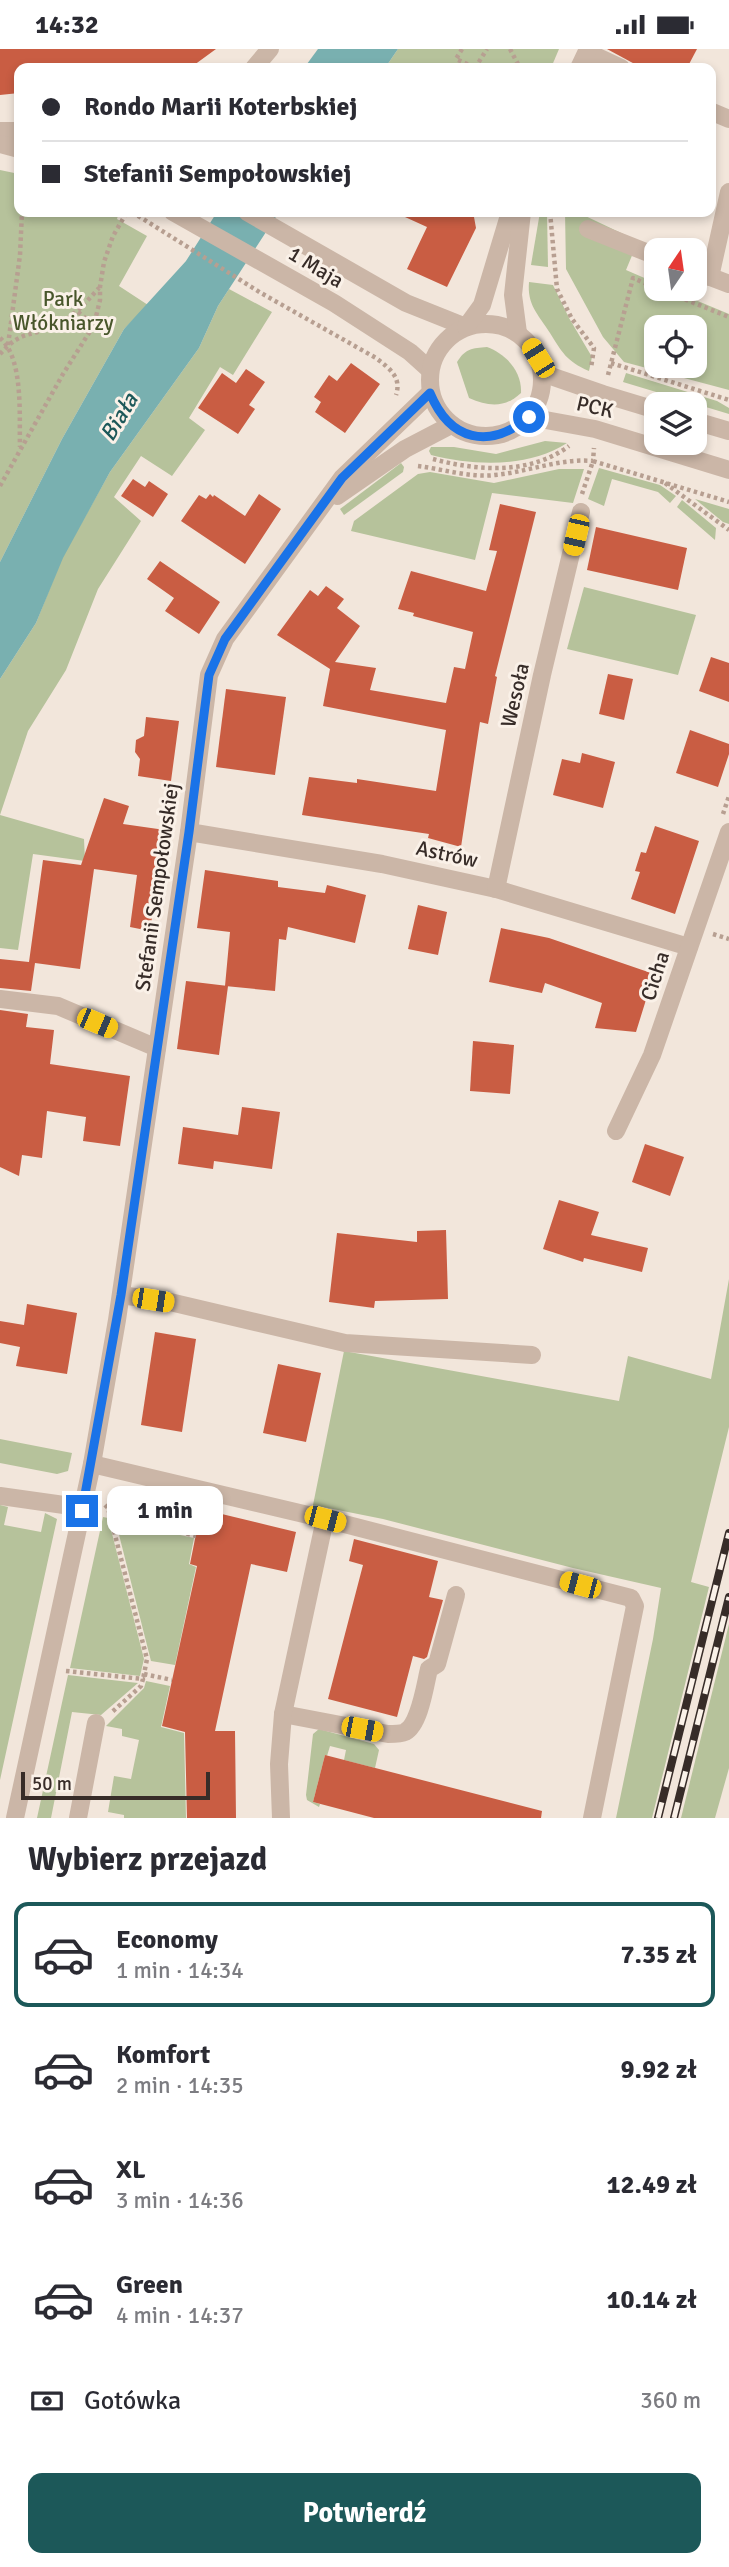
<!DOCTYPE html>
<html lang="pl">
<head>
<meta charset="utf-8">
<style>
	:root { --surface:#fff; --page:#f7f7f7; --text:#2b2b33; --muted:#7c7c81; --line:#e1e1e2; --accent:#1c5859 }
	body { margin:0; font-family:Signika,sans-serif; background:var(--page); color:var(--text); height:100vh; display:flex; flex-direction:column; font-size:26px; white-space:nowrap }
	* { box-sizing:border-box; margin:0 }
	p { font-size:23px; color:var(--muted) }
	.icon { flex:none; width:38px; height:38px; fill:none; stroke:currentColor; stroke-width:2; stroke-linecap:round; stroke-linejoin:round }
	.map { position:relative; height:1769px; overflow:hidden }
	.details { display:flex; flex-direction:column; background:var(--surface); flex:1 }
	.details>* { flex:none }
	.guide { position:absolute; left:14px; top:14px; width:702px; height:154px; border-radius:14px; box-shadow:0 4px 10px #0003; display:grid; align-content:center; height:154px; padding:0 28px; background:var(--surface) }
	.needle { width:46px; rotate:13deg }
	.tools { position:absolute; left:644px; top:189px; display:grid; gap:14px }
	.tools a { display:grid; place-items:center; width:63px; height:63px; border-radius:14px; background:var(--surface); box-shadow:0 4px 10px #0003; font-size:35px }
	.scale { position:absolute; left:21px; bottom:18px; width:189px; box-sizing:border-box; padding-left:7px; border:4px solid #372c28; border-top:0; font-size:19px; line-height:24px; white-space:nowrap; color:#372c28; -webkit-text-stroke:5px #faf1e8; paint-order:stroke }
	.end { position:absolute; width:32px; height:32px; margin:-16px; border:9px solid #1a73e8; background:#fff; box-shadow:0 0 0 4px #fff }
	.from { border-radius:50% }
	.bubble { position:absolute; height:49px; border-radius:14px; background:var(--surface); box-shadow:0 4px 10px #0003; font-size:23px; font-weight:800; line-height:49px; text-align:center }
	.car { position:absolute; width:21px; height:42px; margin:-21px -10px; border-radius:9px; box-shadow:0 0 5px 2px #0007; background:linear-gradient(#f5c518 24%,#345 0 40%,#f5c518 0 76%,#345 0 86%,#f5c518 0) }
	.guide b { display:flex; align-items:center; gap:24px; height:66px; font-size:26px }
	.guide b+b { border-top:2px solid var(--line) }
	.guide i { width:18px; height:18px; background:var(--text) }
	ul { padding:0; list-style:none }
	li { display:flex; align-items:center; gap:21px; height:105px; margin:0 14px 10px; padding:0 14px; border:4px solid transparent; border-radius:14px }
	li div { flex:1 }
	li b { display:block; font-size:26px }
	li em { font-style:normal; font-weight:800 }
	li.on { border-color:var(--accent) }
	li>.icon { width:63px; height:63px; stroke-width:1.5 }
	h2 { padding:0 28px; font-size:32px; line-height:84px }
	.pay { display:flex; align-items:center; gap:18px; height:77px; padding:0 28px; font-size:26px }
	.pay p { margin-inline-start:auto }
	.primary-button { display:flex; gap:14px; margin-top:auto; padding:14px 28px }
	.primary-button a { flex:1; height:80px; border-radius:14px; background:var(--accent); color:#fff; font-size:28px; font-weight:800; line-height:80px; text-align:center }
	.status { display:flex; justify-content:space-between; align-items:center; height:49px; padding:0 35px; background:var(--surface); direction:ltr }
	.status svg { height:19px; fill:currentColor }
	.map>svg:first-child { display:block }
</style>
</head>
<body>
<div class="status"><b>14:32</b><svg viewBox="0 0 49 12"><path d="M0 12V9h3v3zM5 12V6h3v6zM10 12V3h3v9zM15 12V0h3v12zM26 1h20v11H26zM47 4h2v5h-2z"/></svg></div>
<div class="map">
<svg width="729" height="1769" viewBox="0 0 729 1769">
	<rect width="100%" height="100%" fill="#f2e6db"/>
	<!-- green -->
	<g fill="#b6c29b" fill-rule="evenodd">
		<path d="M398,0H559L551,19H385Z"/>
		<path d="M0,121L19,125V163H119L117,170L147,187L119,237L148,256L124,280L62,390L0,513Z"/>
		<path d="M540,163H547L548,218L531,216Z"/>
		<path d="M565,163H577L638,192L626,221L656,234V240H669L729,265V341L624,313L603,288L566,220ZM656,278H695V317H656Z"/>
		<path d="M529,233L553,236L569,269L592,308L589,322C566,312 562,303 550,284C538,265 527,256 529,233Z"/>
		<path d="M229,240L272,263L233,326L220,318L189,369L205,381L172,427L141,407L114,448L141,472L98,540L66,621L28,682L0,766L84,790L85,812L33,805L18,901L0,899V630L36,574L62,509L110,423L199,299L218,257Z"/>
		<path d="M487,298C506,305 522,322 521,344C505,359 489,358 469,349L457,313C465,300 472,299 487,298Z"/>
		<path d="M626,324L717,352L729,359V365L623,333Z"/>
		<path d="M545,392L567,394C528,419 475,417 431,406L429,402L431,398H454L496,405Z"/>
		<path d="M401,414L404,418L403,423L344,466L340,460Z"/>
		<path d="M599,419L660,436L676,447L670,454L658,443L612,430L604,457L588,450Z"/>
		<path d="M559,420H584L573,454L492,444L475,511L351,482L354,472L418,425L430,423L494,434Z"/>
		<path d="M695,450L729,460V475L723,473Z"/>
		<path d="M682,451L716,479L715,491L677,458Z"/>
		<path d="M584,538L696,566L678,626L567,600Z"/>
		<path d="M729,1230V1378L691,1533L709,1538L652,1769H616L653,1590L661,1539L573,1519L383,1470L313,1456L344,1302L619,1352L628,1307L711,1330Z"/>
		<path d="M0,1390L72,1404L68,1422L57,1425L0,1414Z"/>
		<path d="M0,1456L8,1458L4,1476L41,1483L45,1464L57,1470L0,1731Z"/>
		<path d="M114,1466L165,1478L171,1484L194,1489L189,1515L196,1518L175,1616L151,1612Z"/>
		<path d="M103,1468L108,1469L144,1610L140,1627L70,1619Z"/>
		<path d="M729,1575V1719L715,1769H681Z"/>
		<path d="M68,1626L138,1634L101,1666L72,1663L51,1769H37Z"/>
		<path d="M146,1632L170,1637L161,1678L184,1684L186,1769H124V1766L108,1763L114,1727L131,1730L139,1691L122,1687V1680L106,1677L144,1639Z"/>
		<path d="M319,1680L374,1695L379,1701L375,1719L344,1711L346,1701L330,1697L327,1707L325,1706L313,1753L320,1755L319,1758L307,1751L306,1746L313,1685Z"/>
	</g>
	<!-- water -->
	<g fill="#79b0b0">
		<path d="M318,0H398L385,19H304Z"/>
		<path d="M217,163H279L218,257L199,299L110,423L63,509L36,574L0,630V513L62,390L124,280L186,212Z"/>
	</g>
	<!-- building -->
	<g fill="#c95d43">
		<path d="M0,0H216L190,19H19V44L0,46Z"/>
		<path d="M607,0H697L687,19H642Z"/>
		<path d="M394,163H464L474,168L476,179L447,238L407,220L427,178Z"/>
		<path d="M351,314L380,335L345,384L315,363L321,353L314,348L329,326L337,332Z"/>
		<path d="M246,320L265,333L249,356L255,360L238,385L198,359L222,324L236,334Z"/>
		<path d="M133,430L145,438L149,432L168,445L153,468L121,447Z"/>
		<path d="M210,445L213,448L214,446L245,467L259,445L281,460L245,515L181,472L199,446L206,450Z"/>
		<path d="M500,455L536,463L495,627L497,628L488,675L480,673L461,798L428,789L429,785L302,766L309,728L357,734V730L436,742L446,681L323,657L330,620L277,586L310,541L318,547L326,537L344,550L337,559L360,577L335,613L376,619L370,641L446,654L454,618L465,620L473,583L413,567L414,564L398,560L411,522L486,542L497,502L489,501Z"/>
		<path d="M596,478L687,499L678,541L587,521Z"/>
		<path d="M160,512L220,553L199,585L165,562L174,549L147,530Z"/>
		<path d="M711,608L729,614V653L699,642Z"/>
		<path d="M608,625L633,630L624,671L599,665Z"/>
		<path d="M226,640L286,648L275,726L216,718Z"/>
		<path d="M146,668L179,672L171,732L138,727L140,710L135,703L136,691L144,687Z"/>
		<path d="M690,681L729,695V705L718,738L676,724Z"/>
		<path d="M582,704L615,713L603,759L553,746L562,710L580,714Z"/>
		<path d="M104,749L129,757L123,775L165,781L150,882L130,878L137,826L94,820L80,920L35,914L31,942L0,939V910L29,913L43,811L81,816Z"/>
		<path d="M655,777L699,792L675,865L631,850L640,823L635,822L641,803L646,804Z"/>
		<path d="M205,821L278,832V838L325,844L327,836L366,846L355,894L288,878L286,891L279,890L275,942L225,937L230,883L197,879Z"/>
		<path d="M418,856L447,863L438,906L408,900Z"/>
		<path d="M501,879L549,889L654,925L636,983L595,979L602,954L545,934L542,944L489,933Z"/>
		<path d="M186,932L228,937L219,1006L177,1000Z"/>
		<path d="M0,961L28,965L26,978L54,981L50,1015L130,1027L120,1097L83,1092L86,1068L47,1062L42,1109L22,1106L19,1127L0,1118Z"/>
		<path d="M473,992L514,996L510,1045L470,1042Z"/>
		<path d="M242,1058L280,1063L272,1120L214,1112L213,1120L178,1115L183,1078L238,1086Z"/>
		<path d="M645,1095L684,1108L670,1147L632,1133Z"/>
		<path d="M559,1151L599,1163L591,1186L648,1199L642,1223L584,1209L583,1213L543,1200Z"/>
		<path d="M446,1181L448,1250L375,1252L374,1259L329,1253L337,1184L417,1193V1182Z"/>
		<path d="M27,1255L77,1264L67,1325L16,1317L20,1298L0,1294V1272L24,1276Z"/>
		<path d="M155,1283L196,1290L182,1383L141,1376Z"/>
		<path d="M278,1315L321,1324L306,1393L263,1384Z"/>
		<path d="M201,1460L296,1483L287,1523L251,1515L215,1682H235L236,1769H187L185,1683L162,1677L197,1517L190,1515Z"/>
		<path d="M354,1490L438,1512L429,1548L443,1551L427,1608L424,1610L413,1607L397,1668L328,1650L363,1516L349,1512Z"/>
		<path d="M325,1706L542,1762L541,1769H374L313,1753Z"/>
	</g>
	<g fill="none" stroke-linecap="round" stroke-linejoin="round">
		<!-- path -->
		<g stroke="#b79f91" stroke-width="4.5" stroke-dasharray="3.5 3.5" stroke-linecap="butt">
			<path d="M462,0L456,10L476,19"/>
			<path d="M510,0L520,19"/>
			<path d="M475,19L487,0"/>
			<path d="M132,163L261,244L376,309C389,319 402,328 396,346"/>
			<path d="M550,163L557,240L572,270L594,299L591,319"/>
			<path d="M659,240L729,268"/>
			<path d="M78,263L94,276"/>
			<path d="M0,289C24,310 19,367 20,398"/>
			<path d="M8,296L20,206L22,163"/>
			<path d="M0,305C23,279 32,289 58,275C76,266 86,253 99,239"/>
			<path d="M611,314L729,351"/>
			<path d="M608,326L633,229L656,239"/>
			<path d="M433,410C477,422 530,426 569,397"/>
			<path d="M418,417C442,420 471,429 495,426C528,423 560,409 593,412L594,399"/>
			<path d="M665,434L729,481"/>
			<path d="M0,437L63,325L94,276L100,251V238L104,213L113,187L127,163"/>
			<path d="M582,445L593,412L729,453"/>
			<path d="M723,765L729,747"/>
			<path d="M713,885L729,890"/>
			<path d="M105,1456L108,1459L147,1610L143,1630"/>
			<path d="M109,1459L168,1474L172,1481L196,1487"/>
			<path d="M66,1622L143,1630L141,1637L111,1664"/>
			<path d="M144,1625L172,1631"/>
		</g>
		<!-- minor -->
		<g stroke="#cbb6a7" stroke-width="18">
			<path d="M587,3L621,19"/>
			<path d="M254,19L270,0"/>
			<path d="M579,19L588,0"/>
			<path d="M710,62L729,70"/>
			<path d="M0,82H19"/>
			<path d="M0,95L19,100"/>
			<path d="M173,163L334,254L410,303L430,321"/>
			<path d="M247,163L406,254L466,278"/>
			<path d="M588,180L656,207"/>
			<path d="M695,222L729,235"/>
			<path d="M710,228L729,143"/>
			<circle cx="486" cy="331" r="56"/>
			<path d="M466,278L482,256L510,163"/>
			<path d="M518,284L513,246L522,163"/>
			<path d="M542,324L603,345L656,361"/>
			<path d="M529,368L595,380L729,421"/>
			<path d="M695,372L729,382"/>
			<path d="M337,447L405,400L451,376"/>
			<path d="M189,783L382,815L496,840L689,898"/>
			<path d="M496,840L542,626L581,463"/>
			<path d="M0,950L58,957L157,999"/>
			<path d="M616,1082L652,1006L729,783"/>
			<path d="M121,1246L170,1253L345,1294L532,1306"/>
			<path d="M92,1415L325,1470L631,1549L635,1557L592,1769"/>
			<path d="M0,1447L64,1456L82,1462"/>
			<path d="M283,1665L388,1685C393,1685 401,1685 405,1683C420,1675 425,1636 429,1620L437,1615L456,1546"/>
			<path d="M15,1769L92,1415L117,1271L189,783L209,626L225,590L342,429L430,344"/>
			<path d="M78,1769L96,1674"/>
			<path d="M281,1769L279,1715L283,1665L325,1470"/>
		</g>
		<defs>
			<g id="rail">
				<path d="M658,1769L729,1484"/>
				<path d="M674,1769L729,1548"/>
			</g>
		</defs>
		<!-- rail casing -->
		<use href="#rail" stroke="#372c28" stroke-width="8"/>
		<!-- rail -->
		<use href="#rail" stroke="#faf1e8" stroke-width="5" stroke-dasharray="16" stroke-linecap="butt"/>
	</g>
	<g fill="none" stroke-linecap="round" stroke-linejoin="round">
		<!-- route -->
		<path stroke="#1a73e8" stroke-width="9" d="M82,1462L121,1246L189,783L209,626L225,590L342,429L430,344C450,392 489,401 529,368"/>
	</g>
	<g text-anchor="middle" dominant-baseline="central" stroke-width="6" stroke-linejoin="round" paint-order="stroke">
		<!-- street labels -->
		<g font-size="21" fill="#372c28" stroke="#faf1e8">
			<text transform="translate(316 218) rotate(31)">1 Maja</text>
			<text transform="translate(595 358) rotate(13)">PCK</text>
			<text transform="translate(515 646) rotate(-77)">Wesoła</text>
			<text transform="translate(447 805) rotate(12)">Astrów</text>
			<text transform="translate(157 838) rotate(-82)">Stefanii Sempołowskiej</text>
			<text transform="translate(655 927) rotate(-72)">Cicha</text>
		</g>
		<!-- park labels -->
		<g font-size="21" fill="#48562b" stroke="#faf1e8">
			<text x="63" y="250">Park<tspan x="63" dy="24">Włókniarzy</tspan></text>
		</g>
		<!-- water labels -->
		<g font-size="23" font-style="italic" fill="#1c5859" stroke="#faf1e8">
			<text transform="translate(119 368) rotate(-59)">Biała</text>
		</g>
	</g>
</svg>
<div class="tools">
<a><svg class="needle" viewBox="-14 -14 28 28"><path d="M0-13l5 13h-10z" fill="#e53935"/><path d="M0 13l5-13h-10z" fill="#7c7c81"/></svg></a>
<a><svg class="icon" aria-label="locate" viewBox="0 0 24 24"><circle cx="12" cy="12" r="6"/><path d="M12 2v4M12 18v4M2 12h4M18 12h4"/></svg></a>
<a><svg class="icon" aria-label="layers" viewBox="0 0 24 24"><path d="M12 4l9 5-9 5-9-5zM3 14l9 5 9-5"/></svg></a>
</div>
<div class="scale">50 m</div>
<i class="end from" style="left:529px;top:368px"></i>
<i class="end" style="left:82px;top:1462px"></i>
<div class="bubble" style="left:107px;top:1437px;width:116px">1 min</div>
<i class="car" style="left:538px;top:309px;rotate:328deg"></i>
<i class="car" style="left:576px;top:486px;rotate:193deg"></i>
<i class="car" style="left:97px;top:974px;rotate:113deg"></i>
<i class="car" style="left:153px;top:1251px;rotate:99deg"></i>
<i class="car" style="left:325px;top:1470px;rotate:105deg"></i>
<i class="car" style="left:580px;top:1536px;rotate:285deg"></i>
<i class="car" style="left:362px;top:1680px;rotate:101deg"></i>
<div class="guide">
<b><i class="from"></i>Rondo Marii Koterbskiej</b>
<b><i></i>Stefanii Sempołowskiej</b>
</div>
</div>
<section class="details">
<h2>Wybierz przejazd</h2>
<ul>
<li class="on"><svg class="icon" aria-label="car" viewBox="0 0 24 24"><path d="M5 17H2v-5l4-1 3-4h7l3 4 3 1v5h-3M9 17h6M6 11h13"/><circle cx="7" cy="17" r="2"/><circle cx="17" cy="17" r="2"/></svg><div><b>Economy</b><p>1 min · 14:34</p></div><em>7.35 zł</em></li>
<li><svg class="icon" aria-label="car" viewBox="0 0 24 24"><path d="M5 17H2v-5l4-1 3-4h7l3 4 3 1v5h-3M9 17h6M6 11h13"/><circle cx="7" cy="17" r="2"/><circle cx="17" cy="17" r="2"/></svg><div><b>Komfort</b><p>2 min · 14:35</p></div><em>9.92 zł</em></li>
<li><svg class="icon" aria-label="car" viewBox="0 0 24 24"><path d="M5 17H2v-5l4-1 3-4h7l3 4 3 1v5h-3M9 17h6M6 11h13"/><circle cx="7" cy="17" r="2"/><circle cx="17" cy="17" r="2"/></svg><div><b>XL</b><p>3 min · 14:36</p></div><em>12.49 zł</em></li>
<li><svg class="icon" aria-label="car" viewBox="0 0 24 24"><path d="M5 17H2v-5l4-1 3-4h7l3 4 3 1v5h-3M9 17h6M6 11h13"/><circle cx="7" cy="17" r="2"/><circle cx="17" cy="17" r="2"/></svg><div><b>Green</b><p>4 min · 14:37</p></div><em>10.14 zł</em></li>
</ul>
<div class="pay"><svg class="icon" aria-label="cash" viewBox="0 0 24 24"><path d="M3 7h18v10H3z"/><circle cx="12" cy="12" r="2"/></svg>Gotówka<p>360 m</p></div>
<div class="primary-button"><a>Potwierdź</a></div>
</section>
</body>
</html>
